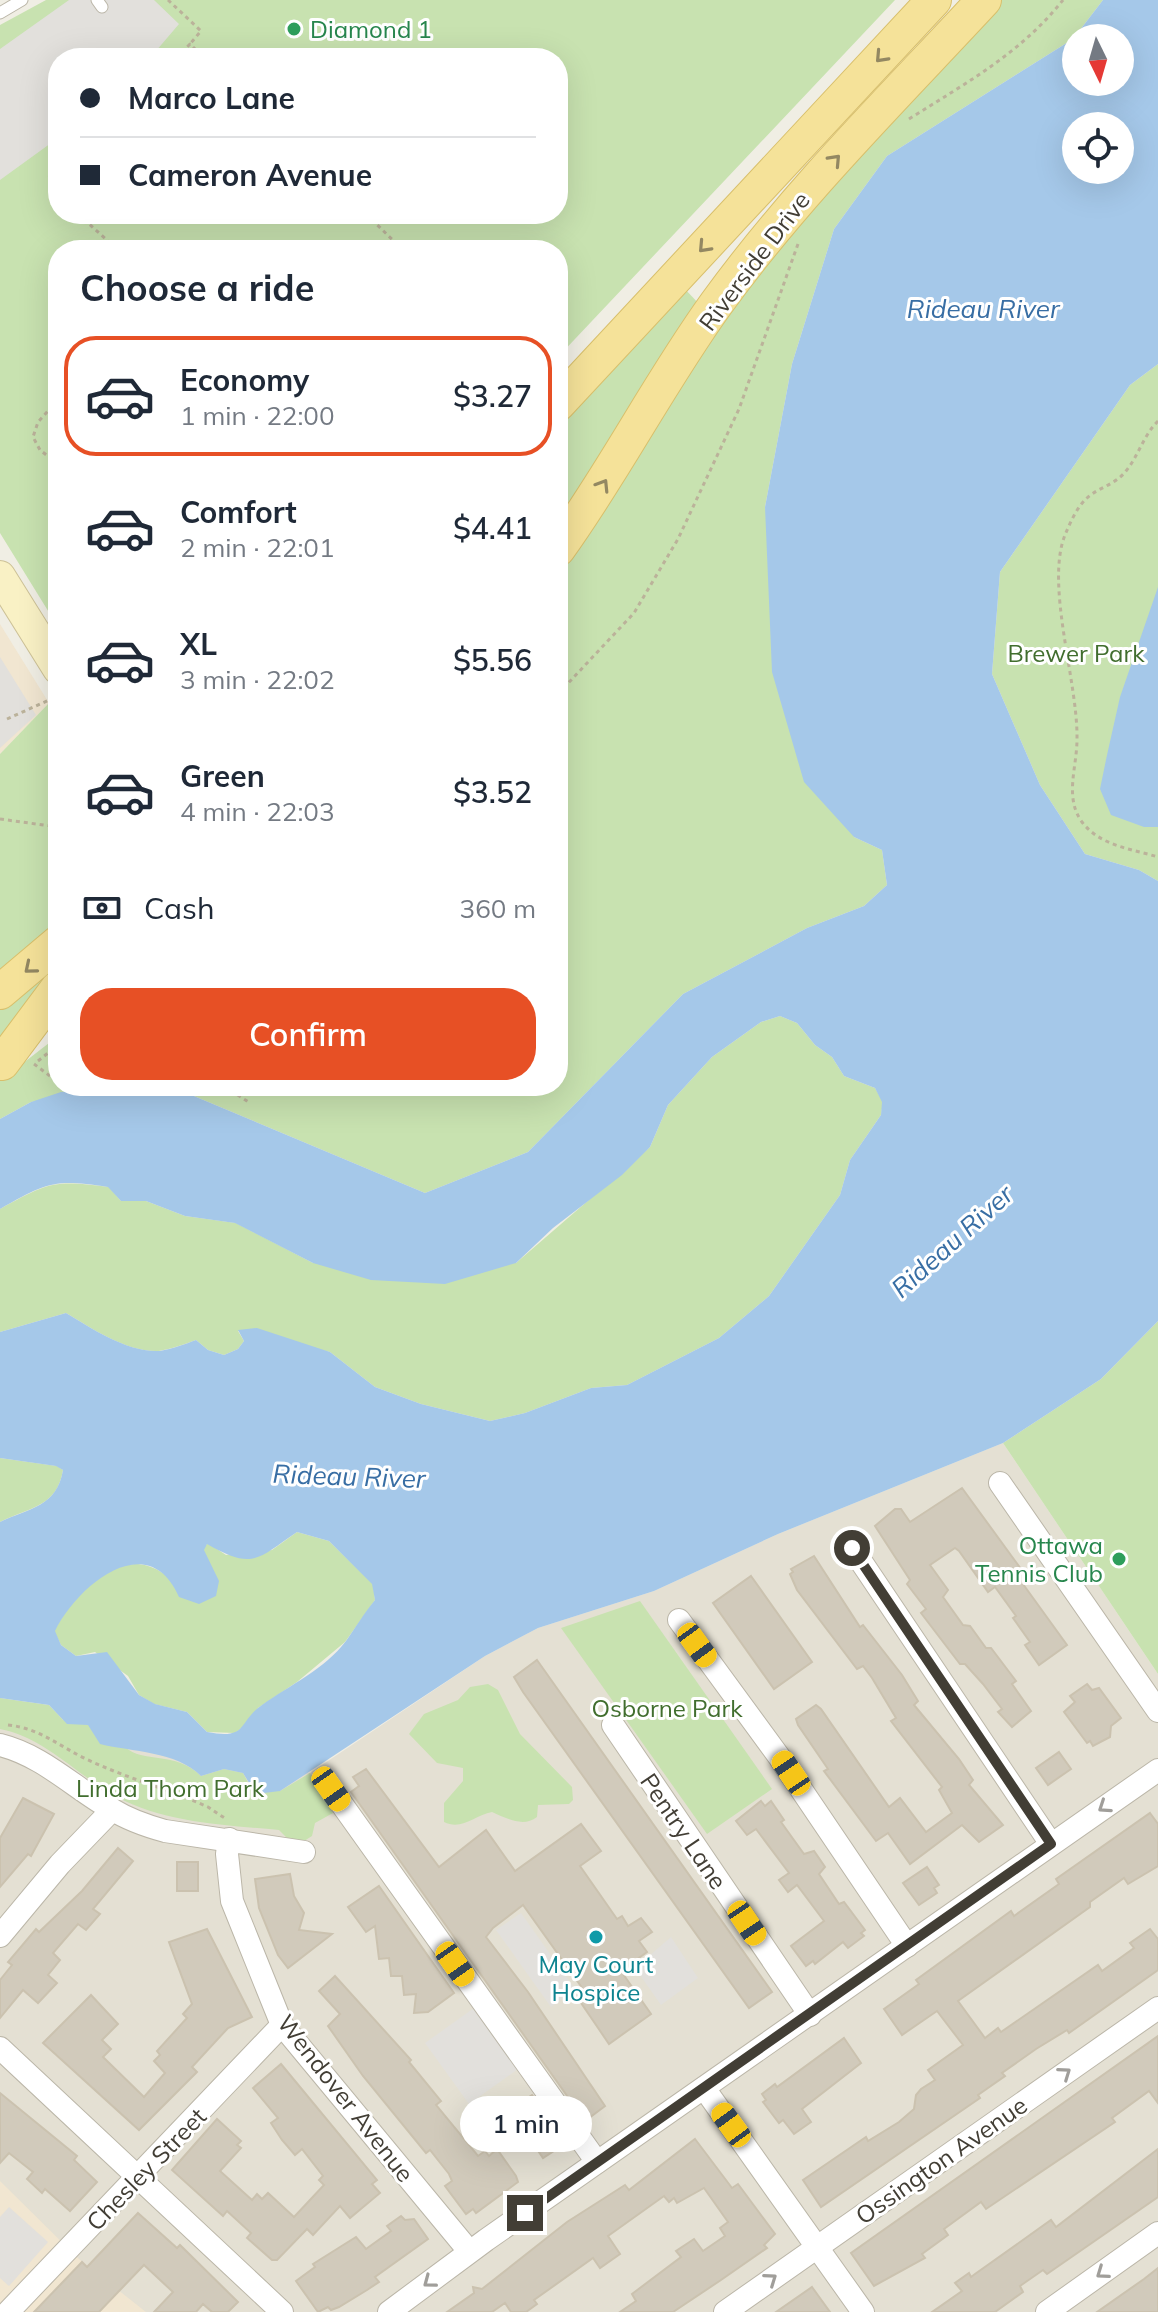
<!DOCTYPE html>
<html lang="en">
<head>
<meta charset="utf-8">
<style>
	:root { --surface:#fff; --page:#f6f6f7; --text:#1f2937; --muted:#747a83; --line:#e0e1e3; --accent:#e75025 }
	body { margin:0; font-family:Mulish,sans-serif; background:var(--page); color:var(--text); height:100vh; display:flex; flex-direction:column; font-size:30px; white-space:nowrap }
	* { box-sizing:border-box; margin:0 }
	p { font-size:26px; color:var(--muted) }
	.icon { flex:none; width:44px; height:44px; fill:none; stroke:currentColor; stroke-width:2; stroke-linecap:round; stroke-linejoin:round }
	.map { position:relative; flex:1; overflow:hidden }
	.details { position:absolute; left:48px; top:240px; width:520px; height:856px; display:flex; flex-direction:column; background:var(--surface); border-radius:32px; box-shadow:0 8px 32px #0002 }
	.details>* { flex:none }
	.top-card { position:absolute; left:48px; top:48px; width:520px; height:176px; border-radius:32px; box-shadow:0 8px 32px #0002; display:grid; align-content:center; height:176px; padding:0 32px; background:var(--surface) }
	.needle { width:52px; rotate:175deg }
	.tools { position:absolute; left:1062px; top:24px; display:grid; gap:16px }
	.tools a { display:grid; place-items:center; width:72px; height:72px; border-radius:50%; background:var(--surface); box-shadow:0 8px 32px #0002; font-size:40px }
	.end { position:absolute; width:36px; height:36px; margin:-18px; border:10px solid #423e35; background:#fff; box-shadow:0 0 0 4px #fff }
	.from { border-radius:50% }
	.bubble { position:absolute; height:56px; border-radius:28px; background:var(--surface); box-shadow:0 8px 32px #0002; font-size:26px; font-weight:600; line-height:56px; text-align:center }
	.car { position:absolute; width:24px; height:48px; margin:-24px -12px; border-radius:10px; box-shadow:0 0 6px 2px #0007; background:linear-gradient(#f5c518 24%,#345 0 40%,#f5c518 0 76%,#345 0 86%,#f5c518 0) }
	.top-card b { display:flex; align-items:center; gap:28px; height:76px; font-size:30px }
	.top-card b+b { border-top:2px solid var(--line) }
	.top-card i { width:20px; height:20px; background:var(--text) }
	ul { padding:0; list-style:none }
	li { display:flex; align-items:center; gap:24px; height:120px; margin:0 16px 12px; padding:0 16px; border:4px solid transparent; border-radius:32px }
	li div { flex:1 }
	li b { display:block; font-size:30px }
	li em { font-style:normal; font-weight:600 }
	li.selected { border-color:var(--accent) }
	li>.icon { width:72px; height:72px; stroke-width:1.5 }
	h2 { padding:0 32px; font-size:36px; line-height:96px }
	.pay { display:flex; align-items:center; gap:20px; height:88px; padding:0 32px; font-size:30px }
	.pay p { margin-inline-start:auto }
	.button { display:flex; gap:16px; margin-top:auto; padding:16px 32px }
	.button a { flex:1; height:92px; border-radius:32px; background:var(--accent); color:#fff; font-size:32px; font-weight:600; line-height:92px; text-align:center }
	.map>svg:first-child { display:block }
</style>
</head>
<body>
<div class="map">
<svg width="1158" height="2312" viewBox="0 0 1158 2312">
	<rect width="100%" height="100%" fill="#f0eee4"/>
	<!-- residential -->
	<path fill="#e4e0d3" d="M1003,1443L1158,1674V2312H0V1698L310,1773L485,1656L538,1628L654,1591L778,1534Z"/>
	<!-- commercial -->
	<g fill="#f1e6d1">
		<path d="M0,624L49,703L0,754Z"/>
		<path d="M0,2181L79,2259L146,2312H0Z"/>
	</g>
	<!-- green -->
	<g fill="#c8e2b0" fill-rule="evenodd">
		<path d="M46,0H895L558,357V250H58V627L0,533V25ZM58,58H558V214H58Z"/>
		<path d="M997,0H1103L1073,39L887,156L834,229L792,364L765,507L854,837L882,850L887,885L864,906L807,928L683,994L528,1152L425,1193L170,1086L31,1102L0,1119V1081L58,1036V1086H558V549L715,306Z"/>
		<path d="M684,288L700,305L558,520V423Z"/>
		<path d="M1158,364V881L1139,870L1085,854L1040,785L992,674L1000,572L1130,385Z"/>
		<path d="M49,703L58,717V926L0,976V754Z"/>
		<path d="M58,957V972L0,1043V1006Z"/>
		<path d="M780,1016L797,1023L815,1045L832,1057L844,1076L875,1088L883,1102L881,1115L850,1160L840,1195L769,1296L719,1338L627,1385L591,1388L525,1413L490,1421L421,1404L375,1387L330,1352L238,1331L244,1341L238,1349L224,1355L208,1350L196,1340C185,1344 171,1349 159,1351C128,1353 91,1328 66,1313L0,1332V1209C49,1182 54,1180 109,1187L121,1201H146L185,1216L236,1223L313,1263H516L650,1147L668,1105L712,1057L761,1022Z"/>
		<path d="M1158,1321V1674L1003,1443L1101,1379Z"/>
		<path d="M0,1458L57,1466L63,1470C57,1507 30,1507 0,1522Z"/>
		<path d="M297,1532L329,1541L373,1584L375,1600L345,1642L297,1682L258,1708L247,1724L235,1733L207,1732L187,1712L154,1704L139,1695L128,1676L95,1652L76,1656L61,1645L54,1631C71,1600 108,1554 148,1566C156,1568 164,1574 171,1578L208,1543L226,1555L272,1550Z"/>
		<path d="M640,1601L772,1789L707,1834L561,1628Z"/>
		<path d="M488,1684L498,1690L520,1734L572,1787L573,1800L569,1804L538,1805L537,1817C523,1828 506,1818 492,1812C475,1815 462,1831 444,1822V1803L463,1781V1768L437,1763L409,1734L424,1714L458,1700L470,1687Z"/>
		<path d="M0,1698L49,1705L63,1720L89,1725C96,1740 108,1749 125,1747C143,1764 175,1750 201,1776L224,1769L243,1773L251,1788L280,1791L310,1773L333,1813L315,1823L312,1836L301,1843H292L279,1830C225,1825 165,1823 117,1797C76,1775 46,1738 0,1729Z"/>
	</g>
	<!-- parking -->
	<g fill="#e2e0dc">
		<path d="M69,0H154L179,24L150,58H58V138L0,180V49Z"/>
		<path d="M0,657L36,715L0,748Z"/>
		<path d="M521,1913L575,1989L551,2007L496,1930Z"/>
		<path d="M671,1937L698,1978L661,2005L635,1968Z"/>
		<path d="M474,2008L518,2069L469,2104L425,2043Z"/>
		<path d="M9,2207L48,2242L9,2286L0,2278V2217Z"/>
	</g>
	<!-- water -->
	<g fill="#a5c8e9" fill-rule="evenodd">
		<path d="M1103,0H1158V364L1130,385L1000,572L992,674L1040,785L1085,854L1139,870L1158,881V1321L1101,1379L1003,1443L778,1534L654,1591L538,1628L485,1656L280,1791L256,1794L243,1773L224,1769L201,1776C176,1751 132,1752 100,1744L88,1725L67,1724L49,1705L0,1698V1522C29,1508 57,1507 63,1470L56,1466L0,1458V1332L66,1313C91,1328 128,1353 160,1351C172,1349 185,1344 196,1340L208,1350L224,1355L238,1349L244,1341L238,1330L257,1328L330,1352L375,1387L421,1404L490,1421L525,1413L591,1388L627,1385L719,1338L769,1296L840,1195L850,1160L881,1115L882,1102L875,1088L844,1076L832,1057L815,1045L797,1023L780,1016L761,1022L712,1057L668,1105L650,1147L622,1175L553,1228L516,1263L445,1284L371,1280L313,1263L235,1223L185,1216L146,1201H121L108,1187C54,1179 48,1182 0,1209V1119L31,1102L61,1092L170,1086L425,1193L528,1152L683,994L807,928L864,906L887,885L882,850L854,837L804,782L772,672L765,507L792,364L834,229L887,156L1073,39ZM1076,38H1120V82H1076ZM1076,126H1120V170H1076ZM297,1532L329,1541L372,1584L375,1600C364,1613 356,1627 346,1641C325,1669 290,1685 262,1705C237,1722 249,1740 207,1732L187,1712L155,1704L139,1695L107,1652L76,1656L61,1645L55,1631C77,1586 148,1526 179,1597L199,1604L216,1596L219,1581L204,1550L207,1544C253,1570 256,1560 297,1532Z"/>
		<path d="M1158,587V827H1144L1111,815L1100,789L1107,755L1120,697Z"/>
	</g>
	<!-- building -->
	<g fill="#d1cabb" stroke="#cbc2af" stroke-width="2">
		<path d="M962,1488L1021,1569L1015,1573L1067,1645L1039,1665L1025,1645L1030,1642L1013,1618L1016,1616L995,1587L988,1592L959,1551L955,1548L930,1565L948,1590L943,1597L963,1625L970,1626L986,1648H991L1016,1681L1012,1684L1031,1711L1012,1727L998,1712L1002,1709L983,1684L965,1664H960L921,1613L926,1609L907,1584L910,1580L875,1526L895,1509H901L910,1522Z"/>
		<path d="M814,1556L860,1627L863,1625L902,1675L918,1701L914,1705L959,1759L973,1780L969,1785L1003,1825L979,1842L962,1825L910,1864L888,1833L876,1841L824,1771L828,1769L798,1725L796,1719L816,1705L821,1709L889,1807L900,1798L926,1832L952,1813L939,1790L942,1787L891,1721L896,1718L872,1678L863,1666L857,1669L797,1590L790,1574L793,1572L791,1569Z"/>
		<path d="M751,1576L812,1662L774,1689L713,1603Z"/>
		<path d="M537,1660L772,1992L749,2008L523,1692L514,1677Z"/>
		<path d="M1087,1684L1092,1690L1099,1688L1121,1718L1111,1726L1110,1737L1093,1746L1090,1741L1087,1743L1064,1712L1075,1702L1070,1696Z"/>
		<path d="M1059,1752L1071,1769L1048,1785L1036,1768Z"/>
		<path d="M366,1769L439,1867L486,1830L515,1871L581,1824L601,1851L580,1866L617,1919L622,1916L628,1926L641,1918L652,1932L639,1941L647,1952L621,1971L651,2014L609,2044L577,1997L585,1992L523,1905L493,1928L486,1937L528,1992L605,2106L585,2121L351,1792L359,1786L353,1777Z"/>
		<path d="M23,1798L54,1814L31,1856L28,1854L0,1887V1838Z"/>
		<path d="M761,1801L765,1806L771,1801L784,1820L781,1822L804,1854L814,1851L825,1867L819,1874L839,1904L844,1902L865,1930L861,1933L864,1936L848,1948L843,1942L815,1964L813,1961L806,1966L791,1946L824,1921L797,1885L788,1892L779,1880L789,1873L756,1829L747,1835L736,1821Z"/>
		<path d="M1150,1813L1158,1824V1866L1128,1884L1124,1878L1090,1902V1907L958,2001L985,2038L998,2028L1001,2032L1098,1965L1102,1971L1134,1948L1130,1943L1150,1929L1158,1939V1970L1069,2033L1067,2030L1036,2049L1002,2073L1005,2076L978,2095L980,2098L821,2207L803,2180L866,2137L868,2141L899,2122L914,2109L916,2095L921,2089L935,2080L928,2070L963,2045L937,2011L902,2035L884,2009L919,1984L916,1980L1011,1911L1014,1916L1059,1884L1056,1879Z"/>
		<path d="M118,1848L133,1861L93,1909L100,1914L86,1930L78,1924L53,1953L60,1960L48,1975L57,1983L38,2003L23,1990L0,2018V1980L12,1965L8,1962L36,1929L39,1932L82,1891Z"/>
		<rect x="177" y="1862" width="21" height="29"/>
		<path d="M927,1867L939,1885L934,1888L937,1893L919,1905L903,1883Z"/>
		<path d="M290,1874L294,1896L304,1913L299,1930L332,1934L288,1968L278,1955L259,1908L255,1879Z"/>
		<path d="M379,1886L454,1993L428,2012L414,2013L416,1994L404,1995L402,1976H391L389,1958L379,1959L375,1926L366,1932L348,1907Z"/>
		<path d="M207,1929L252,2017L228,2028L192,2067L197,2072L139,2130L43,2043L91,1995L118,2024L102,2040L111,2049L103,2057L144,2097L165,2073L154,2061L160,2055L157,2051L187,2018L183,2014L192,2004L169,1942Z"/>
		<path d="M335,1976L411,2060L409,2062L441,2101L436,2105L478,2156L485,2151L489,2156L497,2149L516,2176L518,2182L476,2213L473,2209L466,2214L445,2186L452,2181L449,2174L430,2150L426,2153L363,2076L328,2026L340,2014L319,1991Z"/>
		<path d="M1158,2036V2103L1149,2091L1112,2118L1115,2122L986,2209L981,2202L944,2229L948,2235L922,2254L925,2258L874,2286L851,2253Z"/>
		<path d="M844,2038L861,2063L802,2109L811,2122L794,2134L783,2120L779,2123L763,2102L766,2100L762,2094L775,2084L777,2087Z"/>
		<path d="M281,2064L377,2180L372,2184L380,2193L350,2218L340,2206L313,2235L307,2229L277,2260H272L247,2238L251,2233L227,2211L223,2216L172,2170L217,2119L241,2141L237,2145L241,2148L220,2171L252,2200L257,2194L262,2199L268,2193L294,2217L324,2185L319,2180L323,2176L302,2149L295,2155L282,2140L271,2123L278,2118L253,2088Z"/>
		<path d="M0,2093L77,2156L74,2160L97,2182L70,2211L45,2189L42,2193L27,2179L33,2172L9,2153L0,2163Z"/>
		<path d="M532,2095L566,2143L543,2158L510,2109Z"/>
		<path d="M695,2139L732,2188L738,2184L775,2234L764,2245L767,2248L721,2280L673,2312H620L636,2301L632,2294L681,2257L676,2251L694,2239L703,2251L725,2236L720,2228L728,2222L704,2188L677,2203L674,2198L669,2202L664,2196L608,2236L620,2254L600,2268L593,2258L534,2300L537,2304L526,2312H511L505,2303L492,2312H447L474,2293L473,2287L482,2289L567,2222L625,2185L629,2190Z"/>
		<path d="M1158,2149V2197L1047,2274L1043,2270L1020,2286L1023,2292L995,2312H932L962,2291L955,2283L969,2273L971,2277L975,2274L1051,2220L1056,2227Z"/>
		<path d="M138,2213L177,2248L180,2245L238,2302L228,2312H212L203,2304L196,2312H154L173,2292L144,2265L99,2312H34L82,2262L87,2267Z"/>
		<path d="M401,2216L405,2220L414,2219L428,2239L375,2277L379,2282L367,2290L339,2307L331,2310L328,2307L318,2312L296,2281L315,2267L313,2264L356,2237L366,2249L391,2231L387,2226Z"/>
		<path d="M1158,2268V2312H1097L1144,2279Z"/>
		<path d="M812,2287L830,2312H776Z"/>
	</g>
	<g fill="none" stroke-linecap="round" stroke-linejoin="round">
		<defs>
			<g id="lane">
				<path d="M97,0L102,7"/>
				<path d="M0,13L22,0"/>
			</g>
			<g id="street">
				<path d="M1000,1483L1158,1711"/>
				<path d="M852,1548L1051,1844"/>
				<path d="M679,1620L780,1758L907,1946"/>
				<path d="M613,1725L810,2015"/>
				<path d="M0,1745C44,1756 75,1789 113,1810C129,1820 147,1826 165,1831L304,1852"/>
				<path d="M331,1789L597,2162"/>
				<path d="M229,1839L227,1854L232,1901L282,2025L469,2251"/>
				<path d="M0,1936L60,1864L112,1810"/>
				<path d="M0,2048L282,2312"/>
				<path d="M704,2088L863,2312"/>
				<path d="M8,2312L282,2025"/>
				<path d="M389,2312L486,2240L1158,1770"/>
				<path d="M725,2312L1158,2008"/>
				<path d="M1047,2312L1158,2233"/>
			</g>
			<path id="secondary" d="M0,576L58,669"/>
			<g id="primary">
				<path d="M558,404L934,0"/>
				<path d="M558,549C615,470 659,383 716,304C795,195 892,99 984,0"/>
				<path d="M0,992L58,943"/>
				<path d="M2,1063L58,988"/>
			</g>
		</defs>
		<!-- lane casing -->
		<use href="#lane" stroke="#bbb6a8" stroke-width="13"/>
		<!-- street casing -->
		<use href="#street" stroke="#bbb6a8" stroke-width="24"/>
		<!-- secondary casing -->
		<use href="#secondary" stroke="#cdc297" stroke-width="32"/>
		<!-- primary casing -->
		<use href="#primary" stroke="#d8bf6b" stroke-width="36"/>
		<!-- path -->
		<g stroke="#bbb29a" stroke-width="3" stroke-dasharray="4 4" stroke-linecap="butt">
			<path d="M168,0L201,31L190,44"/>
			<path d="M176,58L190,44L204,58"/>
			<path d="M50,111L58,123"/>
			<path d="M909,119C966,83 1021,53 1063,0"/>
			<path d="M58,159L49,177L58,195"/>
			<path d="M78,214L118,250"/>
			<path d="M366,214L403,250"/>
			<path d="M58,400L38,422L33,437L40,450L58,464"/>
			<path d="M1158,421C1143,436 1139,455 1126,471C1115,485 1099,487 1087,498C1077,507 1070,523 1065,535C1045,585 1078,682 1077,739C1077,768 1064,797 1082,822C1100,846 1132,849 1158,857"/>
			<path d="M558,694L634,613L678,539L739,409L798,244"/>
			<path d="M7,719L58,696"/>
			<path d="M0,819L58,827"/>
			<path d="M38,1061L58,1045"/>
			<path d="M34,1064L58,1082"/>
			<path d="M224,1086L250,1103"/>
			<path d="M8,1725C39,1728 59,1746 86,1759C126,1778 168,1789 208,1807L226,1819"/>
		</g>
		<!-- lane -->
		<use href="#lane" stroke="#fff" stroke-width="11"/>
		<!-- street -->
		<use href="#street" stroke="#fff" stroke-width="22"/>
		<!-- secondary -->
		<use href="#secondary" stroke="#f9f1c5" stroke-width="30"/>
		<!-- primary -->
		<use href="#primary" stroke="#f5e299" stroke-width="34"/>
	</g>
	<!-- one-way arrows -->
	<defs><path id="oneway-chevron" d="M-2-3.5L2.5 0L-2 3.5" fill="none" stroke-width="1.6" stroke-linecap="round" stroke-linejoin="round" transform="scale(2)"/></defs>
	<g stroke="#938862">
		<use href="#oneway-chevron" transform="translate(881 57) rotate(133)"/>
		<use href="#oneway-chevron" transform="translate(835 160) rotate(-47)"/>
		<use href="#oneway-chevron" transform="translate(704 247) rotate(133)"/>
		<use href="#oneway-chevron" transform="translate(603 485) rotate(-58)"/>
		<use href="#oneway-chevron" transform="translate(30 968) rotate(140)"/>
	</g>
	<g stroke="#a09e9a">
		<use href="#oneway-chevron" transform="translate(1104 1807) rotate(146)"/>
		<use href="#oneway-chevron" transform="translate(1065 2073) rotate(-35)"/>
		<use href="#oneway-chevron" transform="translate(1102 2273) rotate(145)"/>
		<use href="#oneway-chevron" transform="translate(771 2279) rotate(-35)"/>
		<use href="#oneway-chevron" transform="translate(429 2282) rotate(143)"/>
	</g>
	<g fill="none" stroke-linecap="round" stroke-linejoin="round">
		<!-- route -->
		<path stroke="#423e35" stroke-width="10" d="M525,2213L1051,1844L852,1548"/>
	</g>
	<!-- markers -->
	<g fill="#2e9e5b" stroke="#fff" stroke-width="3">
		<circle cx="294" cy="29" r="8"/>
		<circle cx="1119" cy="1559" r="8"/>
	</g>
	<circle fill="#0f9aa8" stroke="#fff" stroke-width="3" cx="596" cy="1937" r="8"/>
	<g text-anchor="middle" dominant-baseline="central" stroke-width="6" stroke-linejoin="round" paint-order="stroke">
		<!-- leisure labels -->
		<g font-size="24" fill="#27864d" stroke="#fff" text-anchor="start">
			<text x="310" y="29">Diamond 1</text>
			<text x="1103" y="1545" text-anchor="end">Ottawa<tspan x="1103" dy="28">Tennis Club</tspan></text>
		</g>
		<!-- street labels -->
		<g font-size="24" fill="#423e35" stroke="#fff">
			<text transform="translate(754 261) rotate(-53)">Riverside Drive</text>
			<text transform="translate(684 1831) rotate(56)">Pentry Lane</text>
			<text transform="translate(346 2098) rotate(52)">Wendover Avenue</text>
			<text transform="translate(941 2160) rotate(-35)">Ossington Avenue</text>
			<text transform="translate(146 2169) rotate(-46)">Chesley Street</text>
		</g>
		<!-- park labels -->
		<g font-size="24" fill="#416e2e" stroke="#fff">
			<text x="1076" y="653">Brewer Park</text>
			<text x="667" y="1708">Osborne Park</text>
			<text x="170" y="1788">Linda Thom Park</text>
		</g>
		<!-- culture labels -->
		<g font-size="24" fill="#0d838f" stroke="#fff">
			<text x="596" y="1964">May Court<tspan x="596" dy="28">Hospice</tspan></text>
		</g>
		<!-- water labels -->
		<g font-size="26" font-style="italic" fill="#386ea4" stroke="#fff">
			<text x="983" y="308">Rideau River</text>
			<text transform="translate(952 1241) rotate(-42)">Rideau River</text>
			<text transform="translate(349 1476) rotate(2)">Rideau River</text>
		</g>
	</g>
</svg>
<div class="tools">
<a><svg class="needle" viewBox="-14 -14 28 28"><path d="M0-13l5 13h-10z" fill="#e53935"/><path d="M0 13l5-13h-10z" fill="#747a83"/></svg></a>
<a><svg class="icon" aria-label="locate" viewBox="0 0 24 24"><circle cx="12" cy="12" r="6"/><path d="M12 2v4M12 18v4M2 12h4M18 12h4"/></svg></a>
</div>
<i class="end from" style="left:852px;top:1548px"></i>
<i class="end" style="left:525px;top:2213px"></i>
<div class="bubble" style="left:460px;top:2096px;width:132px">1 min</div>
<i class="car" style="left:697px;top:1645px;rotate:144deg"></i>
<i class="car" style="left:791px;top:1773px;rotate:326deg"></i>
<i class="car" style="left:331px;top:1789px;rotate:145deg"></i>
<i class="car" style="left:747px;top:1923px;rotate:146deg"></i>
<i class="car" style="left:455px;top:1964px;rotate:145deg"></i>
<i class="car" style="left:731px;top:2125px;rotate:324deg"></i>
<div class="top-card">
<b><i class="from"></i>Marco Lane</b>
<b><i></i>Cameron Avenue</b>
</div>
<section class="details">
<h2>Choose a ride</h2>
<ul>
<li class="selected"><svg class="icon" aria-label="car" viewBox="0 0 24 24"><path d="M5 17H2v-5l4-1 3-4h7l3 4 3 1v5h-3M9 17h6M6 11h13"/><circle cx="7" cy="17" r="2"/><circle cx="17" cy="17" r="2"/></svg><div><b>Economy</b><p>1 min · 22:00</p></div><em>$3.27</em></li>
<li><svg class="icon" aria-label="car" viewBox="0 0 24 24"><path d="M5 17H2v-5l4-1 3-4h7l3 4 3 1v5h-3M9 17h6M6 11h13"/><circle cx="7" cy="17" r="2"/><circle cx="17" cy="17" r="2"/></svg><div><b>Comfort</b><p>2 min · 22:01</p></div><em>$4.41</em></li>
<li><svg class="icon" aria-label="car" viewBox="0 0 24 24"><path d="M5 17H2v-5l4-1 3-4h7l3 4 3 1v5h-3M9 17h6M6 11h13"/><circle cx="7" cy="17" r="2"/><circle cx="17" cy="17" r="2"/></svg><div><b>XL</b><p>3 min · 22:02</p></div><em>$5.56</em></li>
<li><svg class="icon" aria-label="car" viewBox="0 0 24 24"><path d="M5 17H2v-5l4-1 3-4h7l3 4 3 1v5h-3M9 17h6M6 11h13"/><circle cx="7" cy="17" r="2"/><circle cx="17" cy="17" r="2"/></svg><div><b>Green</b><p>4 min · 22:03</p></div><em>$3.52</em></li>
</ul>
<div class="pay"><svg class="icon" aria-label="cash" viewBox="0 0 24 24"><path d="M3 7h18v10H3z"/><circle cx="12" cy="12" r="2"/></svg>Cash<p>360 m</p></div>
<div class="button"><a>Confirm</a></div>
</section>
</div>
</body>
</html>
